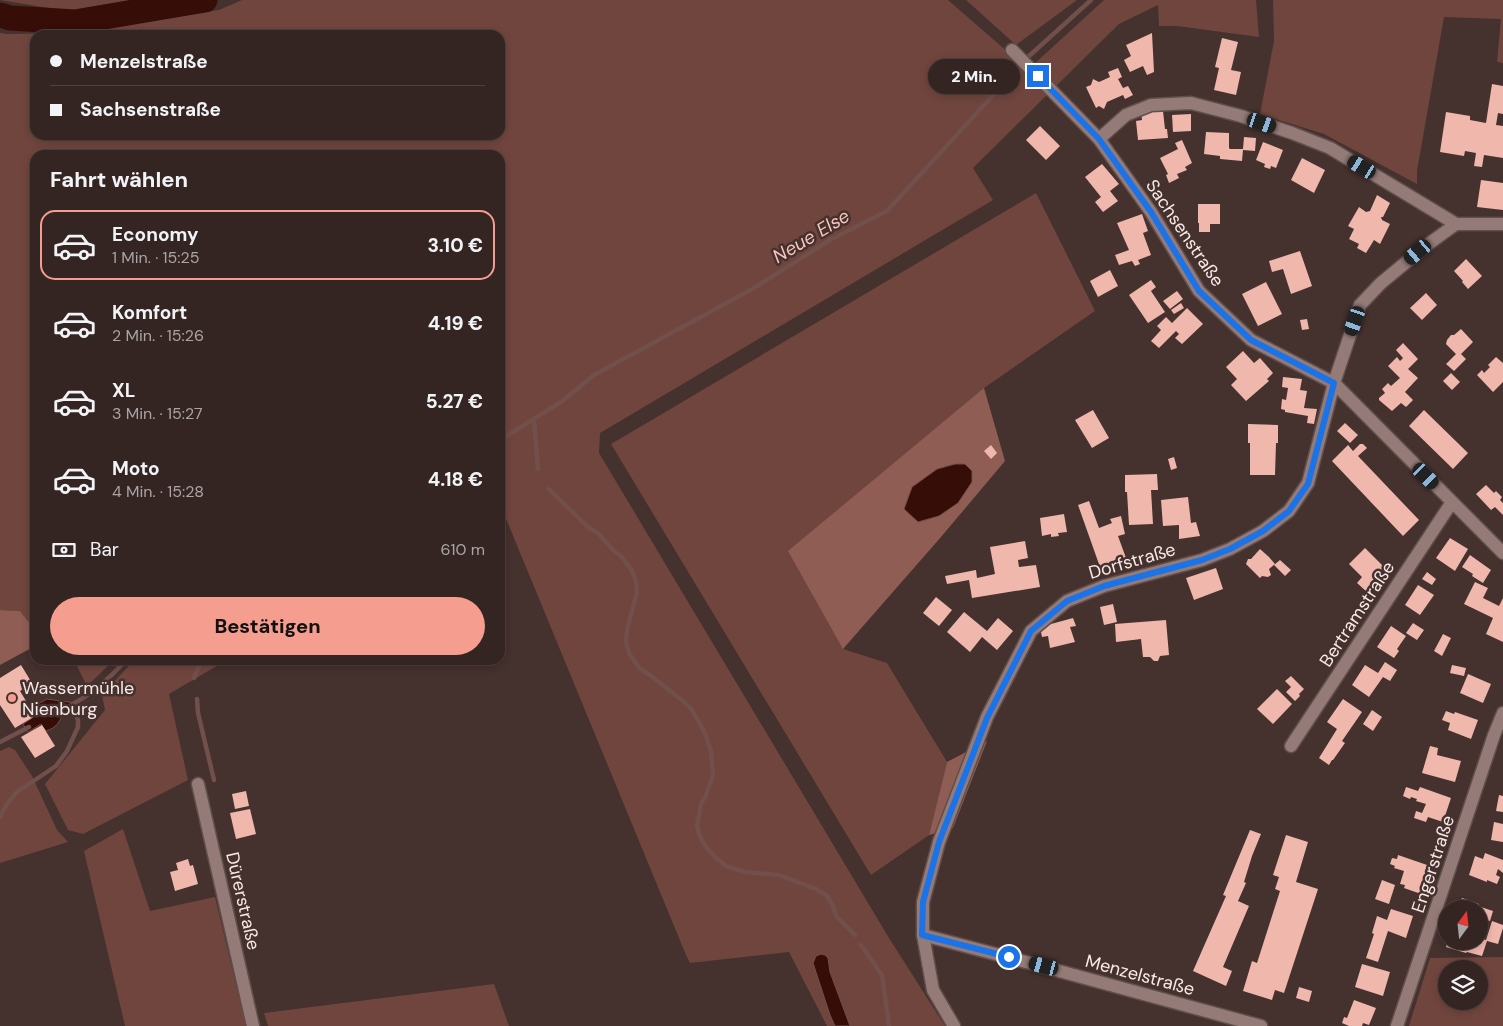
<!DOCTYPE html>
<html lang="de">
<head>
<meta charset="utf-8">
<style>
	:root { --surface:#342522; --page:#3c2d2a; --text:#f1f3f6; --muted:#a9a5a5; --line:#4e4240; --accent:#f59d8e }
	body { margin:0; font-family:"DM Sans",sans-serif; background:var(--page); color:var(--text); height:100vh; display:flex; flex-direction:column; font-size:19px; white-space:nowrap }
	* { box-sizing:border-box; margin:0 }
	p { font-size:16px; color:var(--muted) }
	.icon { flex:none; width:28px; height:28px; fill:none; stroke:currentColor; stroke-width:2; stroke-linecap:round; stroke-linejoin:round }
	.map { position:relative; flex:1; overflow:hidden }
	.panel { position:absolute; left:30px; top:150px; width:475px; height:515px; display:flex; flex-direction:column; background:var(--surface); border-radius:15px; box-shadow:0 2px 8px #0003,0 0 0 1px var(--line) }
	.panel>* { flex:none }
	.guide { position:absolute; left:30px; top:30px; width:475px; height:110px; border-radius:15px; box-shadow:0 2px 8px #0003,0 0 0 1px var(--line); display:grid; align-content:center; height:110px; padding:0 20px; background:var(--surface) }
	.needle { width:32px; rotate:15deg }
	.controls { position:absolute; left:1438px; top:900px; display:grid; gap:10px }
	.controls a { display:grid; place-items:center; width:50px; height:50px; border-radius:50%; background:var(--surface); box-shadow:0 2px 8px #0003,0 0 0 1px var(--line); font-size:25px }
	.end { position:absolute; width:22px; height:22px; margin:-11px; border:6px solid #1a73e8; background:#fff; box-shadow:0 0 0 2px #fff }
	.from { border-radius:50% }
	.bubble { position:absolute; height:35px; border-radius:18px; background:var(--surface); box-shadow:0 2px 8px #0003,0 0 0 1px var(--line); font-size:16px; font-weight:800; line-height:35px; text-align:center }
	.car { position:absolute; width:15px; height:30px; margin:-15px -8px; border-radius:6px; box-shadow:0 0 4px 1px #0007; background:linear-gradient(#222 24%,#8ab4d8 0 40%,#222 0 76%,#8ab4d8 0 86%,#222 0) }
	.guide b { display:flex; align-items:center; gap:18px; height:48px; font-size:19px }
	.guide b+b { border-top:1px solid var(--line) }
	.guide i { width:12px; height:12px; background:var(--text) }
	ul { padding:0; list-style:none }
	li { display:flex; align-items:center; gap:15px; height:70px; margin:0 10px 8px; padding:0 10px; border:2px solid transparent; border-radius:15px }
	li div { flex:1 }
	li b { display:block; font-size:19px }
	li em { font-style:normal; font-weight:800 }
	li.current { border-color:var(--accent) }
	li>.icon { width:45px; height:45px; stroke-width:1.5 }
	h2 { padding:0 20px; font-size:22px; line-height:60px }
	.pay { display:flex; align-items:center; gap:12px; height:55px; padding:0 20px; font-size:19px }
	.pay p { margin-inline-start:auto }
	.button { display:flex; gap:10px; margin-top:auto; padding:10px 20px }
	.button a { flex:1; height:58px; border-radius:30px; background:var(--accent); color:#111; font-size:20px; font-weight:800; line-height:58px; text-align:center }
	.map>svg:first-child { display:block }
</style>
</head>
<body>
<div class="map">
<svg width="1503" height="1026" viewBox="0 0 1503 1026">
	<rect width="100%" height="100%" fill="#45312d"/>
	<!-- green -->
	<g fill="#70453e" fill-rule="evenodd">
		<path d="M0,0H132L67,11Z"/>
		<path d="M242,0H948L1009,53L1047,95L973,168L993,200L600,433L599,453L889,938L945,1026H827L789,952L690,963L686,955L500,504V155H35V630L20,611L0,610V33L7,34L77,33L219,10ZM35,35H500V135H35Z"/>
		<path d="M966,0H1077L1016,45Z"/>
		<path d="M1104,0H1256L1259,37L1177,26H1159L1158,5L1119,24L1055,87L1033,65Z"/>
		<path d="M1273,0H1503V63L1497,62L1501,19L1444,17L1417,171V184L1324,134L1260,114L1274,41Z"/>
		<path d="M1036,193L1095,311L984,388L843,649L887,663L947,762L929,835L871,875L611,444Z"/>
		<path d="M74,660H114L87,686Z"/>
		<path d="M134,660H227L169,694L188,780L83,834L68,830L45,784L105,710L102,695Z"/>
		<path d="M9,747L15,750L32,776L57,830L68,842L0,863V751Z"/>
		<path d="M123,829L150,911L215,897L246,1026H125L84,851Z"/>
		<path d="M1503,957V1026H1409L1430,958ZM1446,969H1479V1001H1446Z"/>
		<path d="M494,984L509,1026H268L264,1013Z"/>
	</g>
	<!-- forest -->
	<g fill="#8f5d54">
		<path d="M984,388L1005,461L941,537L843,649L788,551Z"/>
		<path d="M0,610L20,611L35,630V646L0,665Z"/>
		<path d="M987,741L953,828L929,835L947,762Z"/>
	</g>
	<!-- water -->
	<g fill="#370d08" stroke="#714f4b">
		<path d="M955,464H965L972,471V482L958,503L939,516L918,522L904,509L912,487L937,469Z"/>
		<path d="M47,699L76,703L77,712L73,714L67,712L63,713C60,722 56,728 46,731L41,724L28,732L23,724L35,716L32,710L36,708V705Z"/>
		<path d="M821,954L825,955L828,958L830,972L850,1026H835L830,1015L813,963L816,956Z"/>
	</g>
	<g fill="none" stroke-linecap="round" stroke-linejoin="round">
		<!-- stream -->
		<g stroke="#714f4b" stroke-width="4.5">
			<path d="M534,420L538,469"/>
			<path d="M500,440L561,402L594,375L754,288L830,240L887,211L1028,57L1091,0"/>
			<path d="M549,489L588,527L598,533L614,551L622,557L632,571L636,581L637,592L627,630L626,642L629,653L639,668L650,675L683,701L692,710L705,733L711,751L713,775L706,795L701,804L697,826L700,837L706,847L715,857L726,866L745,872L779,875L816,889L826,895L832,904L837,917L855,935"/>
			<path d="M194,678L202,660"/>
			<path d="M197,699L198,713L214,780"/>
			<path d="M71,705C92,694 110,678 126,660"/>
			<path d="M0,742L29,727"/>
			<path d="M0,817L7,804L17,792L56,766L67,751L78,727V720L74,709"/>
			<path d="M861,945L882,975L889,1026"/>
		</g>
		<!-- river -->
		<path stroke="#370d08" stroke-width="25" d="M0,15L10,18L75,22L205,0"/>
	</g>
	<!-- building -->
	<g fill="#f0b7ad">
		<path d="M1152,33L1154,72L1147,75L1143,66L1130,72L1124,60L1131,56L1126,45Z"/>
		<path d="M1222,38L1238,42L1231,70L1241,72L1236,95L1214,90L1219,68L1215,67Z"/>
		<path d="M1118,68L1122,77L1118,79L1123,88L1128,86L1133,95L1125,99L1123,95L1107,102L1104,109L1099,106L1096,108L1086,87L1091,85L1093,79L1099,82L1110,77L1108,72Z"/>
		<path d="M1492,84L1503,86V114L1498,113L1496,125L1503,126V158L1484,155L1482,167L1474,166L1476,153L1465,151L1464,156L1440,152L1446,112L1470,116V120L1486,123Z"/>
		<path d="M1163,111L1165,129H1167L1168,138L1138,140L1136,121L1142,120L1141,113Z"/>
		<path d="M1191,114V131L1173,132L1172,115Z"/>
		<path d="M1040,126L1060,146L1046,160L1026,140Z"/>
		<path d="M1206,132L1229,133V148L1230,149H1243L1244,137L1256,138L1255,151L1243,150L1242,161L1220,159V156L1204,154Z"/>
		<path d="M1182,140L1192,163L1185,167L1187,170L1177,174L1179,178L1169,183L1166,175L1168,174L1160,158L1178,149L1175,143Z"/>
		<path d="M1263,142L1283,150L1276,168L1271,166L1270,169L1264,167L1265,164L1256,160Z"/>
		<path d="M1302,158L1325,170L1314,193L1291,180Z"/>
		<path d="M1102,164L1119,184L1110,191L1118,201L1103,212L1095,202L1101,197L1085,177Z"/>
		<path d="M1481,180L1503,183V210L1477,207Z"/>
		<path d="M1377,195L1390,203L1383,217H1381L1382,220L1390,224L1380,244L1374,240L1366,253L1357,248L1359,244L1349,239L1354,229L1348,226L1359,207L1366,212L1370,211Z"/>
		<path d="M1198,204H1220V224H1210V232H1199V223H1198Z"/>
		<path d="M1142,214L1148,231L1143,233L1151,255L1138,260L1140,264L1135,266L1132,261L1119,265L1115,255L1129,250L1117,223Z"/>
		<path d="M1300,251L1312,286L1291,294L1283,269L1272,272L1269,261Z"/>
		<path d="M1466,259L1482,276L1468,289L1462,282L1463,281L1454,271Z"/>
		<path d="M1110,270L1118,286L1098,297L1090,281Z"/>
		<path d="M1151,280L1156,287L1151,291L1165,312L1148,323L1129,295Z"/>
		<path d="M1266,282L1282,314L1258,326L1242,294Z"/>
		<path d="M1177,291L1183,299L1170,309L1163,301Z"/>
		<path d="M1426,293L1437,305L1422,320L1410,308Z"/>
		<path d="M1181,303L1184,308L1174,314L1171,310Z"/>
		<path d="M1187,308L1203,324L1182,344L1175,338L1179,334L1176,331L1159,348L1151,341L1161,330L1157,326L1166,317L1172,323Z"/>
		<path d="M1307,319L1309,329L1302,330L1300,320Z"/>
		<path d="M1461,329L1473,342L1461,354L1466,359L1454,371L1446,364L1456,354L1446,344L1447,340L1451,335H1454Z"/>
		<path d="M1403,343L1418,359L1408,369L1418,378L1405,392L1413,400L1406,407L1401,403L1392,411L1379,400V398L1385,393L1382,389L1388,383L1391,386L1400,378L1388,366L1397,357L1400,361L1403,358L1396,350Z"/>
		<path d="M1243,351L1254,363L1260,358L1273,373L1267,379L1269,381L1246,401L1231,385L1237,379L1226,367Z"/>
		<path d="M1496,357L1503,363V382L1493,392L1477,375L1482,370L1484,373L1490,367L1488,365Z"/>
		<path d="M1451,373L1460,382L1452,390L1443,381Z"/>
		<path d="M1283,377L1302,379L1300,390L1307,391L1304,408L1317,409L1314,424L1307,423L1308,416L1285,412V410L1281,409L1282,399L1286,400L1288,388L1282,387Z"/>
		<path d="M1093,410L1109,438L1092,448L1075,420Z"/>
		<path d="M1424,410L1468,453L1453,469L1409,426Z"/>
		<path d="M1345,423L1358,435L1350,443L1337,431Z"/>
		<path d="M1248,424L1278,425V443H1276L1275,475H1250V443H1248Z"/>
		<path d="M1360,444H1363L1367,448L1358,456L1419,520L1403,536L1332,461L1348,445L1353,451Z"/>
		<path d="M991,445L997,453L991,459L984,451Z"/>
		<path d="M1174,457L1177,468L1171,470L1168,459Z"/>
		<path d="M1157,474L1158,490H1151L1153,524L1129,525L1127,492H1125V475Z"/>
		<path d="M1486,485L1494,493L1496,491L1502,497L1500,500L1503,503V515L1495,507L1491,510L1476,494Z"/>
		<path d="M1188,497L1191,523L1196,522L1200,536L1179,539V525L1163,526L1161,500Z"/>
		<path d="M1089,501L1099,528L1112,523L1110,519L1121,516L1125,534L1118,536L1126,558L1100,567L1078,505Z"/>
		<path d="M1064,514L1067,532L1058,533L1059,536L1051,537V534L1042,536L1040,518Z"/>
		<path d="M1450,538L1468,549L1455,571L1436,558Z"/>
		<path d="M1025,541L1028,558L1018,560L1019,567L1036,565L1040,587L972,598L969,580L947,584L945,576L976,570L977,578L995,574L990,547Z"/>
		<path d="M1365,548L1385,568L1381,573L1382,574L1376,581L1374,579L1370,583L1373,586L1367,592L1357,583L1362,577L1349,564Z"/>
		<path d="M1260,549L1269,557L1275,564L1269,569L1271,575L1268,577L1262,576L1260,578L1246,564L1248,559H1251Z"/>
		<path d="M1470,555L1491,570L1483,583L1472,576L1473,574L1462,567Z"/>
		<path d="M1280,560L1291,570L1285,576L1274,565Z"/>
		<path d="M1216,568L1223,589L1194,600L1186,578Z"/>
		<path d="M1427,572L1436,579L1432,585L1422,579Z"/>
		<path d="M1475,582L1488,588L1483,598L1499,606L1503,598V642L1486,634L1493,618L1464,604Z"/>
		<path d="M1418,585L1434,595L1420,615L1405,605Z"/>
		<path d="M936,597L952,610L939,626L923,613Z"/>
		<path d="M1113,604L1117,622L1104,625L1100,607Z"/>
		<path d="M964,612L987,631L998,618L1013,631L997,650L982,637L970,652L947,632Z"/>
		<path d="M1073,618L1076,626L1070,627L1075,642L1050,648L1048,636L1042,637L1040,627Z"/>
		<path d="M1166,620L1169,655L1160,656L1158,661H1154L1150,657H1143L1141,639L1116,642L1115,624Z"/>
		<path d="M1413,623L1424,630L1417,640L1406,633Z"/>
		<path d="M1391,626L1406,636L1397,649L1399,651L1394,658L1377,647Z"/>
		<path d="M1443,634L1451,638L1442,656L1434,651Z"/>
		<path d="M1385,662L1397,670L1390,681L1383,677L1369,697L1352,685L1365,665L1378,673Z"/>
		<path d="M21,665L32,683L20,691L35,716L15,728L0,705V678Z"/>
		<path d="M1452,665L1466,668L1464,676L1450,673Z"/>
		<path d="M1468,674L1491,684L1483,703L1460,693Z"/>
		<path d="M1291,676L1304,689L1299,694L1300,696L1295,701L1286,692L1291,687L1285,681Z"/>
		<path d="M1277,689L1292,704L1273,724L1257,709Z"/>
		<path d="M1343,699L1362,712L1342,741L1345,743L1333,760H1332L1329,765L1319,758L1337,729L1327,722Z"/>
		<path d="M1372,710L1382,717L1373,731L1363,724Z"/>
		<path d="M1446,711L1454,714L1455,712L1478,720L1471,739L1448,730L1450,723L1442,720Z"/>
		<path d="M42,725L55,746L35,758L21,737Z"/>
		<path d="M1430,746L1438,748L1437,755L1461,761L1455,782L1422,773Z"/>
		<path d="M1406,787L1418,791L1420,787L1451,798L1443,822L1428,817L1426,822L1414,818L1416,811L1422,813L1426,804L1416,801L1417,799L1411,797L1410,799L1403,796Z"/>
		<path d="M246,791L249,806L235,809L232,794Z"/>
		<path d="M1499,795L1503,796V812L1496,811Z"/>
		<path d="M250,809L256,834L236,839L230,813Z"/>
		<path d="M1494,822L1503,824V842L1491,840Z"/>
		<path d="M1250,830L1261,834L1252,856L1244,882L1246,883L1238,901L1249,906L1223,967L1232,971L1226,986L1193,971L1226,896L1223,895Z"/>
		<path d="M1286,835L1308,842L1296,882L1318,889L1284,993L1275,990L1272,1000L1243,991L1252,961L1257,963L1280,891L1275,889L1279,877L1273,875Z"/>
		<path d="M1485,853L1503,860V873L1498,869L1496,875L1500,877L1497,884L1487,880V882L1469,875L1475,856L1483,859Z"/>
		<path d="M1398,855L1430,866L1421,894L1404,888L1405,885L1400,884L1404,871L1394,868L1395,866L1390,864L1392,858L1397,859Z"/>
		<path d="M188,859L190,866L193,865L198,884L175,891L170,872L178,870L176,863Z"/>
		<path d="M1382,880L1395,885L1389,904L1375,899Z"/>
		<path d="M1462,898L1479,904L1478,906L1493,911L1490,921L1479,918V909H1459Z"/>
		<path d="M1391,909L1413,916L1406,938L1388,931L1378,962L1366,958L1374,934L1372,933L1377,916L1387,920Z"/>
		<path d="M1492,921L1503,925V928L1498,944L1487,941L1482,956L1467,952L1466,953L1446,947L1448,941H1479V937L1486,940Z"/>
		<path d="M1362,964L1390,972L1383,996L1355,987Z"/>
		<path d="M1299,987L1312,991L1309,1002L1296,998Z"/>
		<path d="M1354,1000L1376,1008L1369,1025L1363,1023L1362,1026H1349L1342,1023L1344,1017L1347,1018Z"/>
	</g>
	<g fill="none" stroke-linecap="round" stroke-linejoin="round">
		<defs>
			<g id="minor">
				<path d="M1012,50L1099,139L1151,212L1199,291L1251,340L1334,383L1503,553"/>
				<path d="M1099,139L1126,115L1151,105L1191,103L1241,116L1292,133L1330,148L1456,224H1503"/>
				<path d="M1291,746L1452,502"/>
				<path d="M198,784L253,1026"/>
				<path d="M923,935L1026,962L1261,1026"/>
				<path d="M954,1026L933,990L923,935V902L939,842L987,717L1031,631L1067,601L1104,586L1202,560L1230,549L1263,531L1289,511L1308,483L1334,383L1360,305L1381,283L1427,245L1456,224"/>
			</g>
			<path id="secondary" d="M1397,1026L1494,735L1503,713"/>
		</defs>
		<!-- minor casing -->
		<use href="#minor" stroke="#604e4c" stroke-width="15"/>
		<!-- secondary casing -->
		<use href="#secondary" stroke="#604e4c" stroke-width="15"/>
		<!-- minor -->
		<use href="#minor" stroke="#947b77" stroke-width="12"/>
		<!-- secondary -->
		<use href="#secondary" stroke="#947b77" stroke-width="12"/>
	</g>
	<g fill="none" stroke-linecap="round" stroke-linejoin="round">
		<!-- route -->
		<path stroke="#1a73e8" stroke-width="6" d="M1009,957L922,935L923,902L939,842L987,718L1031,631L1067,601L1104,586L1202,560L1230,549L1263,531L1289,511L1308,484L1334,383L1251,340L1199,291L1151,212L1099,139L1038,76"/>
	</g>
	<!-- markers -->
	<circle fill="#f59d8e" stroke="#45312d" stroke-width="2" cx="12" cy="698" r="5"/>
	<g text-anchor="middle" dominant-baseline="central" stroke-width="5" stroke-linejoin="round" paint-order="stroke">
		<!-- street labels -->
		<g font-size="18" fill="#f7e9e7" stroke="#45312d">
			<text transform="translate(1185 233) rotate(56)">Sachsenstraße</text>
			<text transform="translate(1132 561) rotate(-16)">Dorfstraße</text>
			<text transform="translate(1357 614) rotate(-57)">Bertramstraße</text>
			<text transform="translate(1433 864) rotate(-72)">Engerstraße</text>
			<text transform="translate(243 901) rotate(77)">Dürerstraße</text>
			<text transform="translate(1140 975) rotate(15)">Menzelstraße</text>
		</g>
		<!-- poi labels -->
		<g font-size="18" fill="#f7e9e7" stroke="#45312d" text-anchor="start">
			<text x="22" y="688">Wassermühle<tspan x="22" dy="21">Nienburg</tspan></text>
		</g>
		<!-- water labels -->
		<g font-size="19" font-style="italic" fill="#f7c5bc" stroke="#45312d">
			<text transform="translate(811 236) rotate(-31)">Neue Else</text>
		</g>
	</g>
</svg>
<div class="controls">
<a><svg class="needle" viewBox="-14 -14 28 28"><path d="M0-13l5 13h-10z" fill="#e53935"/><path d="M0 13l5-13h-10z" fill="#a9a5a5"/></svg></a>
<a><svg class="icon" aria-label="layers" viewBox="0 0 24 24"><path d="M12 4l9 5-9 5-9-5zM3 14l9 5 9-5"/></svg></a>
</div>
<i class="end from" style="left:1009px;top:957px"></i>
<i class="end" style="left:1038px;top:76px"></i>
<div class="bubble" style="left:928px;top:59px;width:92px">2 Min.</div>
<i class="car" style="left:1262px;top:123px;rotate:109deg"></i>
<i class="car" style="left:1362px;top:167px;rotate:301deg"></i>
<i class="car" style="left:1418px;top:252px;rotate:230deg"></i>
<i class="car" style="left:1355px;top:321px;rotate:199deg"></i>
<i class="car" style="left:1426px;top:476px;rotate:135deg"></i>
<i class="car" style="left:1044px;top:966px;rotate:285deg"></i>
<div class="guide">
<b><i class="from"></i>Menzelstraße</b>
<b><i></i>Sachsenstraße</b>
</div>
<section class="panel">
<h2>Fahrt wählen</h2>
<ul>
<li class="current"><svg class="icon" aria-label="car" viewBox="0 0 24 24"><path d="M5 17H2v-5l4-1 3-4h7l3 4 3 1v5h-3M9 17h6M6 11h13"/><circle cx="7" cy="17" r="2"/><circle cx="17" cy="17" r="2"/></svg><div><b>Economy</b><p>1 Min. · 15:25</p></div><em>3.10 €</em></li>
<li><svg class="icon" aria-label="car" viewBox="0 0 24 24"><path d="M5 17H2v-5l4-1 3-4h7l3 4 3 1v5h-3M9 17h6M6 11h13"/><circle cx="7" cy="17" r="2"/><circle cx="17" cy="17" r="2"/></svg><div><b>Komfort</b><p>2 Min. · 15:26</p></div><em>4.19 €</em></li>
<li><svg class="icon" aria-label="car" viewBox="0 0 24 24"><path d="M5 17H2v-5l4-1 3-4h7l3 4 3 1v5h-3M9 17h6M6 11h13"/><circle cx="7" cy="17" r="2"/><circle cx="17" cy="17" r="2"/></svg><div><b>XL</b><p>3 Min. · 15:27</p></div><em>5.27 €</em></li>
<li><svg class="icon" aria-label="car" viewBox="0 0 24 24"><path d="M5 17H2v-5l4-1 3-4h7l3 4 3 1v5h-3M9 17h6M6 11h13"/><circle cx="7" cy="17" r="2"/><circle cx="17" cy="17" r="2"/></svg><div><b>Moto</b><p>4 Min. · 15:28</p></div><em>4.18 €</em></li>
</ul>
<div class="pay"><svg class="icon" aria-label="cash" viewBox="0 0 24 24"><path d="M3 7h18v10H3z"/><circle cx="12" cy="12" r="2"/></svg>Bar<p>610 m</p></div>
<div class="button"><a>Bestätigen</a></div>
</section>
</div>
</body>
</html>
